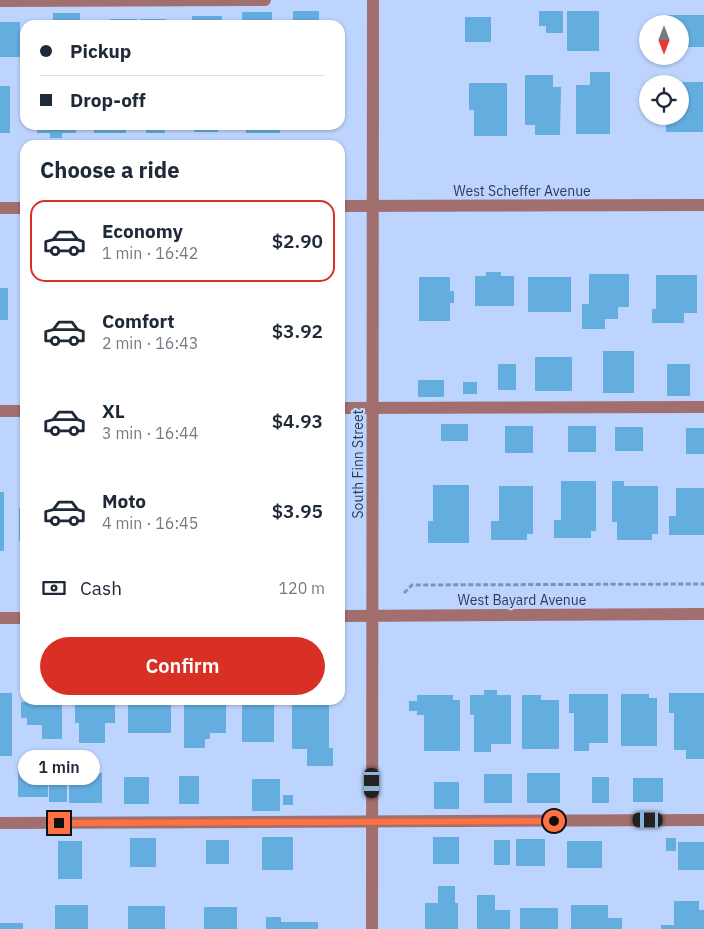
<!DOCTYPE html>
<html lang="en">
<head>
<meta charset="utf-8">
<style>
	:root { --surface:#fff; --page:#f2f2f3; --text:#1f2937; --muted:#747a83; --line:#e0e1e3; --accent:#d93025 }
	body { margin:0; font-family:"IBM Plex Sans",sans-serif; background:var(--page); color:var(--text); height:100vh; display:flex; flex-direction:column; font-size:19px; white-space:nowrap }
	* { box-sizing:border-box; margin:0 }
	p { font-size:16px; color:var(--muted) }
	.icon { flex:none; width:28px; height:28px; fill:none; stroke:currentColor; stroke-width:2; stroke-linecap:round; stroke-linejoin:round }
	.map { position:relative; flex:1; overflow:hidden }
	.drawer { position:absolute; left:20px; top:140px; width:325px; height:565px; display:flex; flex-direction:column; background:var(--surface); border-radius:15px; box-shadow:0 1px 4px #0004 }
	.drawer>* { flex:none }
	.top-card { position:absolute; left:20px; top:20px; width:325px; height:110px; border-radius:15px; box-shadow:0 1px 4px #0004; display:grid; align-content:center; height:110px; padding:0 20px; background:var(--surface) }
	.needle { width:32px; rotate:180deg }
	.fabs { position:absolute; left:639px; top:15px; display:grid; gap:10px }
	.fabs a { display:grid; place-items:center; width:50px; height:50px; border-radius:50%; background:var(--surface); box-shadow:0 1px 4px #0004; font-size:25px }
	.end { position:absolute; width:22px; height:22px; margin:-11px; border:6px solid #ff7043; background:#111; box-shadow:0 0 0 2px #111 }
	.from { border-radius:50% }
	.bubble { position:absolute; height:35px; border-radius:18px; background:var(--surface); box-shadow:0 1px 4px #0004; font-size:16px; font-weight:600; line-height:35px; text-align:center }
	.car { position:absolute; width:15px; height:30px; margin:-15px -8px; border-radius:6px; box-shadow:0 0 4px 1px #0007; background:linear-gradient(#222 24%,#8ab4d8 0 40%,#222 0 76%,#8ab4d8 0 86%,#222 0) }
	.top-card b { display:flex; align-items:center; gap:18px; height:48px; font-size:19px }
	.top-card b+b { border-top:1px solid var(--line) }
	.top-card i { width:12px; height:12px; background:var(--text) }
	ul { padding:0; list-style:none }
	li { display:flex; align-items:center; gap:15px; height:82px; margin:0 10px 8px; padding:0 10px; border:2px solid transparent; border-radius:15px }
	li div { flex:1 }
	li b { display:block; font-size:19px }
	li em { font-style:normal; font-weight:600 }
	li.current { border-color:var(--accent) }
	li>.icon { width:45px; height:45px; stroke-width:1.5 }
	h2 { padding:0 20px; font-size:22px; line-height:60px }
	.pay { display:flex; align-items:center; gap:12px; height:55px; padding:0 20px; font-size:19px }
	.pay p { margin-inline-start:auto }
	.action { display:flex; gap:10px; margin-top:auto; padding:10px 20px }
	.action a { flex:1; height:58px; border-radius:30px; background:var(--accent); color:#fff; font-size:20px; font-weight:600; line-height:58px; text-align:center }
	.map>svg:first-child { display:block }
</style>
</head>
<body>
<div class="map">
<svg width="704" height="929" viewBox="0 0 704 929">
	<rect width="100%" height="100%" fill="#bdd5fe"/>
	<!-- building -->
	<g fill="#63addf">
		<rect x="293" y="11" width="26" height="14"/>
		<path d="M539,11H563V33H546V26H539Z"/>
		<rect x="567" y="11" width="32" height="40"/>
		<rect x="242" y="12" width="30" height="13"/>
		<rect x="53" y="13" width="27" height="12"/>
		<path d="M662,15H704V47H680V24H662Z"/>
		<rect x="192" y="16" width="30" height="9"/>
		<rect x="465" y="17" width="26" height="25"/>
		<rect x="110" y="19" width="27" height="6"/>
		<rect x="140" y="19" width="26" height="6"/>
		<rect x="0" y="22" width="20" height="35"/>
		<path d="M590,72H610V134H576V85H590Z"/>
		<path d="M525,75H553V87H561L560,135H535V125H525Z"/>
		<path d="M666,82H703V132H666V116H680V84H666Z"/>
		<path d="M469,83H507V136H474V110H469Z"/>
		<rect x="0" y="86" width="10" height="47"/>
		<path d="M37,125H76V133H62V138H50V133H37Z"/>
		<path d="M94,125H133V127H126V133H94Z"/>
		<path d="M146,125H183V129H165V133H146Z"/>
		<path d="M194,125H232V128H218V132H194Z"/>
		<rect x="246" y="125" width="34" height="8"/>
		<rect x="295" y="125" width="25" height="3"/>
		<path d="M486,272H501V276H514V306H475V276H486Z"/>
		<path d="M589,274H629V307H618V319H605V329H582V304H589Z"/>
		<path d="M656,275H697V313H684V323H652V309H656Z"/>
		<path d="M419,277H450V291H454V303H450V321H419Z"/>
		<rect x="528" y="277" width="43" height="35"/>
		<rect x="0" y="288" width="8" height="32"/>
		<rect x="603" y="351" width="31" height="42"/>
		<rect x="535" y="357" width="37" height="34"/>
		<rect x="498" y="364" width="18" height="26"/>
		<rect x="667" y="364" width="23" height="32"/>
		<rect x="418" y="380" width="26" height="17"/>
		<rect x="463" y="382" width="14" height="12"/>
		<rect x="441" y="424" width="27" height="17"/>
		<rect x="505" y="426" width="28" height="27"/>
		<rect x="568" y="426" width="28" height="26"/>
		<rect x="615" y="427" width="28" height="24"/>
		<rect x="686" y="428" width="18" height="26"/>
		<path d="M561,481H596V531H591V538H554V520H561Z"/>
		<path d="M612,481H624V486H658V534H652V540H617V522H612Z"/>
		<path d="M433,485H469V543H428V521H433Z"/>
		<path d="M499,486H533V534H527V540H491V521H499Z"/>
		<path d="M676,488H704V535H669V516H676Z"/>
		<rect x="0" y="492" width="4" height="59"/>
		<rect x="19" y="508" width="6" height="33"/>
		<path d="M484,690H497V695H511V744H491V752H474V715H470V695H484Z"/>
		<rect x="0" y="693" width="12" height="63"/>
		<path d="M669,693H704V759H686V750H674V713H669Z"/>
		<path d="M569,694H608V743H589V751H574V713H569Z"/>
		<path d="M621,694H649V698H657V746H621Z"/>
		<path d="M417,695H453V700H460V751H424V715H417V711H409V701H417Z"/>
		<path d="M522,695H541V700H559V749H522Z"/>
		<path d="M27,700H62V739H42V725H27V718H21V702H27Z"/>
		<path d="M75,700H115V723H105V743H79V723H75Z"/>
		<rect x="128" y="700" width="43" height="33"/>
		<path d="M184,700H226V733H210V739H205V748H184Z"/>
		<rect x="242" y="700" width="32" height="42"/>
		<path d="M292,700H329V748H333V766H307V749H292Z"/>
		<rect x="18" y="765" width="30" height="32"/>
		<rect x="69" y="773" width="33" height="30"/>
		<rect x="527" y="773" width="33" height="30"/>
		<rect x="484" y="774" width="28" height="29"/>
		<rect x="49" y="776" width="18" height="26"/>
		<rect x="179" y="776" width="20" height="28"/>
		<rect x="124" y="777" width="25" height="27"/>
		<rect x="592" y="777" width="17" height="26"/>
		<rect x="633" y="778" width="30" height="24"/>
		<rect x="252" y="779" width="28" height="32"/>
		<rect x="434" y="782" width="25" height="27"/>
		<rect x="283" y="795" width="10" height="10"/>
		<rect x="262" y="837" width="31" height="33"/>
		<rect x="433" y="837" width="26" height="27"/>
		<rect x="130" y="838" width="26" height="29"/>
		<rect x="666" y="838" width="10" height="13"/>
		<rect x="516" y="839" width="29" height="27"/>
		<rect x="206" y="840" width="23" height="24"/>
		<rect x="494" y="840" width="16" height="25"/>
		<rect x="58" y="841" width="24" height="38"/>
		<rect x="567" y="841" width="35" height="27"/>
		<rect x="678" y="842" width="26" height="28"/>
		<path d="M438,886H455V903H458V929H425V903H438Z"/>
		<path d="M477,895H495V910H510V929H477Z"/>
		<path d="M674,901H699V910H704V929H661V925H674Z"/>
		<rect x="55" y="905" width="33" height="24"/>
		<path d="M571,905H608V918H622V929H571Z"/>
		<rect x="128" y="906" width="37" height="23"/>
		<rect x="204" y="907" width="33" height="22"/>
		<rect x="520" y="908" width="38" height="21"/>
		<path d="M266,917H281V922H318V929H266Z"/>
		<rect x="0" y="923" width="23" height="6"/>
	</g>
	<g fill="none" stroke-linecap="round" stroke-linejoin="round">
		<!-- path -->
		<path stroke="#7d92b5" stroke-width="3" stroke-dasharray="5 2.5" stroke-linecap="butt" d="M404,593L412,585L704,584"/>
		<!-- minor -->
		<g stroke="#a16f6e" stroke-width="12">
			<path d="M0,1L265,0"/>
			<path d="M340,206L704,205"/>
			<path d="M0,208H25"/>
			<path d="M340,408L704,407"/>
			<path d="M0,411H25"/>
			<path d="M340,616L704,614"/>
			<path d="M0,618H25"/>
			<path d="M0,823L704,820"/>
			<path d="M372,929L373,0"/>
		</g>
	</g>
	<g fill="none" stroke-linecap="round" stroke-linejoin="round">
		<!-- route -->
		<path stroke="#ff7043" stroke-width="6" d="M59,823L554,821"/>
	</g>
	<g text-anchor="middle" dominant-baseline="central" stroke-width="4.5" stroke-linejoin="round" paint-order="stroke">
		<!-- street labels -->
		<g font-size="14" fill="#2d3d58" stroke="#bdd5fe">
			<text x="522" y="191">West Scheffer Avenue</text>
			<text transform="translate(358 464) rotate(-90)">South Finn Street</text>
			<text x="522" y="600">West Bayard Avenue</text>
		</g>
	</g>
</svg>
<div class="fabs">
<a><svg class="needle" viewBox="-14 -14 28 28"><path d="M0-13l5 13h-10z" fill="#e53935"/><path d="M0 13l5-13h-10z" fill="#747a83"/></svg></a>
<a><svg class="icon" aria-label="locate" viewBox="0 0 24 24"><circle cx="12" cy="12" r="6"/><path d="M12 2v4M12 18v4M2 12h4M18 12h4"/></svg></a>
</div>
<i class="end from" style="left:554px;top:821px"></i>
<i class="end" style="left:59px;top:823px"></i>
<div class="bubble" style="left:18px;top:750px;width:82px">1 min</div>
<i class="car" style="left:372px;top:783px;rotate:180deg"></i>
<i class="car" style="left:648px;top:820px;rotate:270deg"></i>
<div class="top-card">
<b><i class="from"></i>Pickup</b>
<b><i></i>Drop-off</b>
</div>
<section class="drawer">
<h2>Choose a ride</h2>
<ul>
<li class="current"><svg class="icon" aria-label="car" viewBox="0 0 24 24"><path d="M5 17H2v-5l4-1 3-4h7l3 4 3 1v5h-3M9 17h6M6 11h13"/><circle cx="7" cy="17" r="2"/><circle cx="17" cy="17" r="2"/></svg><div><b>Economy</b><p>1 min · 16:42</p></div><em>$2.90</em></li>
<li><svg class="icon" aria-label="car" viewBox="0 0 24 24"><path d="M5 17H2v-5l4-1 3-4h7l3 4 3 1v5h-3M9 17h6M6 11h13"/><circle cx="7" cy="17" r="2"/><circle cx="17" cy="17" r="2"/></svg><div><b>Comfort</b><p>2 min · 16:43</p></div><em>$3.92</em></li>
<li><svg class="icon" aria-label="car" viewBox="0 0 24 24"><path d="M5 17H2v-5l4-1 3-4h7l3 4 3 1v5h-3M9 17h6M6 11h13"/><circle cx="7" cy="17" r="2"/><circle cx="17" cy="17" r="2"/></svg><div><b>XL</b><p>3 min · 16:44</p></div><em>$4.93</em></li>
<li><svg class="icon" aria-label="car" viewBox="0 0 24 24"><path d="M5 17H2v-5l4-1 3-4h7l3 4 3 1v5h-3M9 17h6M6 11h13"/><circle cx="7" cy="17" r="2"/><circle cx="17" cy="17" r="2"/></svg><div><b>Moto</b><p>4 min · 16:45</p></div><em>$3.95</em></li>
</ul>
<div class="pay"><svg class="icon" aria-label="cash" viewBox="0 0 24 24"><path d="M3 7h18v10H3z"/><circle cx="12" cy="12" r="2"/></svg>Cash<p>120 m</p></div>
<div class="action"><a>Confirm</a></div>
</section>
</div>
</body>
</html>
